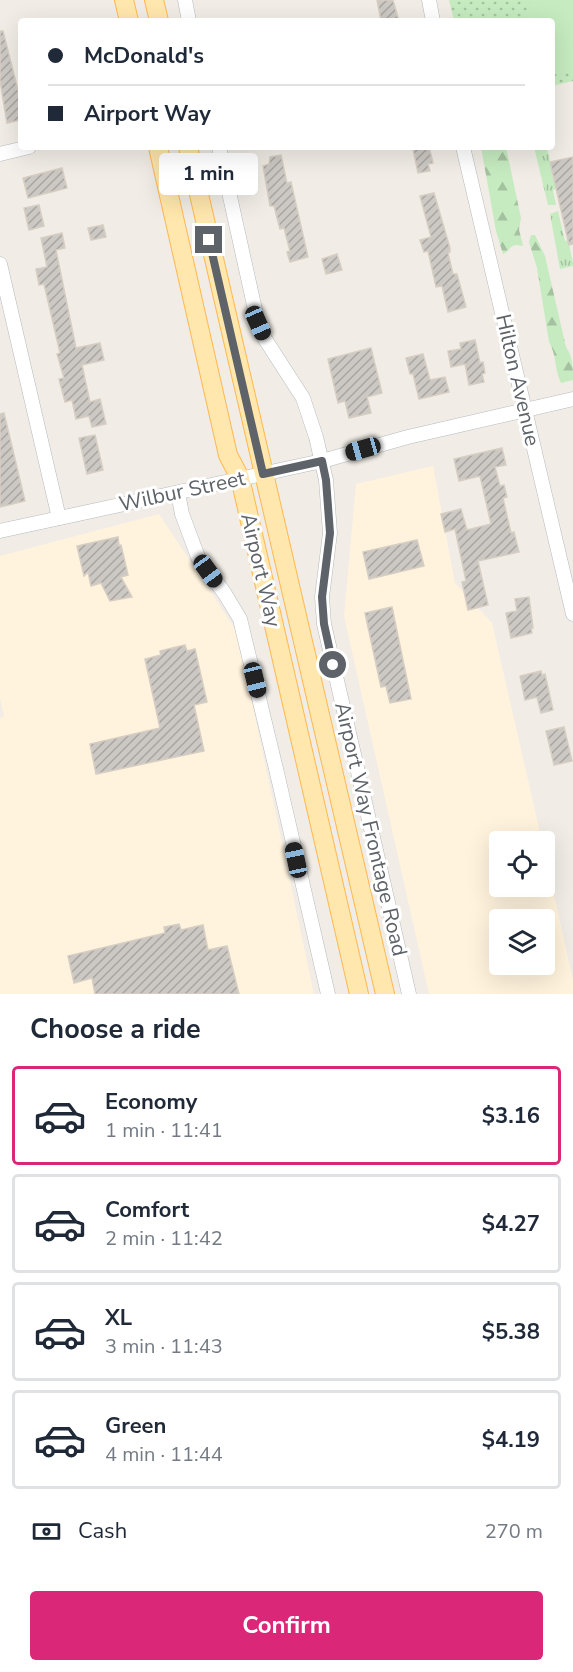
<!DOCTYPE html>
<html lang="en">
<head>
<meta charset="utf-8">
<style>
	:root { --surface:#fff; --page:#f2f2f3; --text:#1f2937; --muted:#747a83; --line:#e0e1e3; --accent:#db2777 }
	body { margin:0; font-family:"Nunito Sans",sans-serif; background:var(--page); color:var(--text); height:100vh; display:flex; flex-direction:column; font-size:22px; white-space:nowrap }
	* { box-sizing:border-box; margin:0 }
	p { font-size:20px; color:var(--muted) }
	.icon { flex:none; width:33px; height:33px; fill:none; stroke:currentColor; stroke-width:2; stroke-linecap:round; stroke-linejoin:round }
	.map { position:relative; height:994px; overflow:hidden }
	.drawer { display:flex; flex-direction:column; background:var(--surface); flex:1 }
	.drawer>* { flex:none }
	.top-card { position:absolute; left:18px; top:18px; width:537px; height:132px; border-radius:6px; box-shadow:0 6px 24px #0002; display:grid; align-content:center; height:132px; padding:0 30px; background:var(--surface) }
	.buttons { position:absolute; left:489px; top:831px; display:grid; gap:12px }
	.buttons a { display:grid; place-items:center; width:66px; height:66px; border-radius:6px; background:var(--surface); box-shadow:0 6px 24px #0002; font-size:30px }
	.end { position:absolute; width:27px; height:27px; margin:-14px; border:8px solid #5d6368; background:#fff; box-shadow:0 0 0 3px #fff }
	.from { border-radius:50% }
	.bubble { position:absolute; height:42px; border-radius:6px; background:var(--surface); box-shadow:0 6px 24px #0002; font-size:20px; font-weight:700; line-height:42px; text-align:center }
	.car { position:absolute; width:18px; height:36px; margin:-18px -9px; border-radius:8px; box-shadow:0 0 4px 2px #0007; background:linear-gradient(#222 24%,#8ab4d8 0 40%,#222 0 76%,#8ab4d8 0 86%,#222 0) }
	.top-card b { display:flex; align-items:center; gap:21px; height:57px; font-size:22px }
	.top-card b+b { border-top:2px solid var(--line) }
	.top-card i { width:15px; height:15px; background:var(--text) }
	ul { padding:0; list-style:none }
	li { display:flex; align-items:center; gap:18px; height:99px; margin:0 12px 9px; padding:0 18px; border:3px solid var(--line); border-radius:6px }
	li div { flex:1 }
	li b { display:block; font-size:22px }
	li em { font-style:normal; font-weight:700 }
	li.selected { border-color:var(--accent) }
	li>.icon { width:54px; height:54px; stroke-width:1.5 }
	h2 { padding:0 30px; font-size:27px; line-height:72px }
	.pay { display:flex; align-items:center; gap:15px; height:66px; padding:0 30px; font-size:22px }
	.pay p { margin-inline-start:auto }
	.button { display:flex; gap:12px; margin-top:auto; padding:12px 30px }
	.button a { flex:1; height:69px; border-radius:6px; background:var(--accent); color:#fff; font-size:24px; font-weight:700; line-height:69px; text-align:center }
	.map>svg:first-child { display:block }
</style>
</head>
<body>
<div class="map">
<svg width="573" height="994" viewBox="0 0 573 994">
	<defs>
		<pattern id="grass-tufts" width="24" height="20" patternUnits="userSpaceOnUse" patternTransform="scale(1.5)"><rect width="24" height="20" fill="#c6ebc0"/><path d="M3 7l-1-3M5 7V3M7 7l1-3M15 17l-1-3M17 17v-4M19 17l1-3" fill="none" stroke="#a4c2a0"/></pattern>
		<pattern id="forest-firs" width="22" height="20" patternUnits="userSpaceOnUse" patternTransform="scale(1.5)"><rect width="22" height="20" fill="#c6ebc0"/><path d="M5 1l3.5 6h-7zM16 11l3.5 6h-7z" fill="#a4c2a0"/></pattern>
		<pattern id="park-dots" width="8" height="8" patternUnits="userSpaceOnUse" patternTransform="scale(1.5)"><rect width="8" height="8" fill="#c6ebc0"/><path d="M2 2h.1M6 6h.1" fill="none" stroke="#a4c2a0" stroke-width="1.8" stroke-linecap="round"/></pattern>
		<pattern id="building-hatch" width="6" height="6" patternUnits="userSpaceOnUse" patternTransform="scale(1.5)"><rect width="6" height="6" fill="#ccc8c3"/><path d="M-1 1l2-2M0 6l6-6M5 7l2-2" fill="none" stroke="#a9a6a2"/></pattern>
	</defs>
	<rect width="100%" height="100%" fill="#f1ede6"/>
	<!-- commercial -->
	<g fill="#fff3dd" fill-rule="evenodd">
		<path d="M433,466L455,583L492,623L542,841L500,842V886H544L545,854L573,980V994H429L344,616L356,484ZM500,920H544V964H500Z"/>
		<path d="M159,514L237,632L314,994H0V718L4,716L0,698V556Z"/>
	</g>
	<!-- grass -->
	<g fill="url(#grass-tufts)">
		<path d="M534,147H547L556,189L553,190L556,205H548Z"/>
		<path d="M558,211L565,241L568,240L573,263V266L560,269L550,214Z"/>
	</g>
	<!-- forest -->
	<g fill="url(#forest-firs)">
		<path d="M481,147H506L521,218L519,230L523,245L521,246C510,242 510,252 503,254L496,231Z"/>
		<path d="M531,235H535L545,256L566,347C573,357 573,368 573,380L561,383C554,369 557,355 549,342L537,268L529,242Z"/>
	</g>
	<!-- park -->
	<path fill="url(#park-dots)" d="M449,0H573V81L552,86V21H454Z"/>
	<!-- pitch -->
	<path fill="#c6ebc0" d="M530,0H573V71L552,75V21H528Z"/>
	<!-- building -->
	<g fill="url(#building-hatch)" stroke="#d7cec3" stroke-width="1.5">
		<path d="M377,0H393L399,21H381Z"/>
		<path d="M0,31H3L21,102V120L7,123L0,81Z"/>
		<path d="M422,147H429L433,163L428,164L430,171L418,173L413,149Z"/>
		<path d="M281,155L287,183L291,182L308,257L290,262L287,252L290,251L284,228L280,229L274,206H270L263,166L269,164L270,157Z"/>
		<path d="M573,157V244L569,245L550,162Z"/>
		<path d="M62,168L67,188L28,198L23,178Z"/>
		<path d="M434,193L450,248V252L448,253L453,274H457L466,307L448,312L442,286L436,287L428,251L424,252L420,240L431,237L420,196Z"/>
		<path d="M39,205L44,226L29,230L24,208Z"/>
		<path d="M103,225L106,237L91,240L88,228Z"/>
		<path d="M62,233L65,248L56,250L76,348L100,343L104,360L82,365L90,402L100,399L106,424L92,427L89,416L76,419L72,400L65,402L59,379L64,378L57,354L60,353L44,284L39,285L36,269L47,267L41,238Z"/>
		<path d="M337,254L342,270L326,274L322,259Z"/>
		<path d="M475,340L480,363L483,362L485,373L482,374L484,382L469,385L465,364L451,367L448,351L461,349L460,343Z"/>
		<path d="M371,348L382,393L367,397L371,413L349,418L345,401L338,403L328,359Z"/>
		<path d="M423,354L430,380L445,377L449,392L419,399L413,374H410L406,358Z"/>
		<path d="M4,413L25,501L0,507V414Z"/>
		<path d="M95,435L103,470L87,474L79,438Z"/>
		<path d="M502,448L506,465L495,467L500,486L504,485L507,497L503,498L511,533L514,532L519,552L478,561L488,605L468,610L462,582L466,581L455,529L445,532L441,514L461,509L467,530L491,524L480,476L459,481L454,459Z"/>
		<path d="M118,537L119,546L121,545L128,575L121,577L132,597L110,601L101,583L91,586L88,572L84,576L77,546Z"/>
		<path d="M417,540L424,566L369,579L363,552Z"/>
		<path d="M529,597L533,628H531L532,633L511,638L506,613L517,611L515,599Z"/>
		<path d="M392,607L411,699L390,703L386,686L381,687L365,613Z"/>
		<path d="M185,645L187,651L195,649L207,702L194,705L204,751L96,774L90,744L160,728L145,659L161,655L160,651Z"/>
		<path d="M541,671L542,675L545,674L553,710L541,713L537,697L525,700L520,676Z"/>
		<path d="M564,727L572,761L554,765L546,731Z"/>
		<path d="M179,924L181,930L203,925L208,950L227,946L239,994H95L92,978L74,983L68,956L165,933L164,927Z"/>
	</g>
	<g fill="none" stroke-linecap="round" stroke-linejoin="round">
		<defs>
			<g id="minor">
				<path d="M185,0L189,21"/>
				<path d="M429,0L433,21"/>
				<path d="M219,147L258,323L265,339L303,398L316,437L326,480L330,533L322,597L324,624L409,994"/>
				<path d="M463,147L573,614"/>
				<path d="M0,154L29,147"/>
				<path d="M0,264L59,518"/>
				<path d="M178,493L182,514L198,557L225,594L240,619L277,773L328,994"/>
				<path d="M0,531L322,461L408,437L573,399"/>
			</g>
			<g id="major">
				<path d="M124,0L129,21"/>
				<path d="M154,0L159,21"/>
				<path d="M158,147L228,455L240,478L359,994"/>
				<path d="M188,147L385,994"/>
			</g>
		</defs>
		<!-- minor casing -->
		<use href="#minor" stroke="#b6babe" stroke-width="15"/>
		<!-- major casing -->
		<use href="#major" stroke="#ffb851" stroke-width="20"/>
		<!-- minor -->
		<use href="#minor" stroke="#fff" stroke-width="14"/>
		<!-- major -->
		<use href="#major" stroke="#ffe7ad" stroke-width="18"/>
	</g>
	<g fill="none" stroke-linecap="round" stroke-linejoin="round">
		<!-- route -->
		<path stroke="#5d6368" stroke-width="8" d="M209,240L263,474L322,461L326,480L330,533L322,597L324,624L333,665"/>
	</g>
	<g text-anchor="middle" dominant-baseline="central" stroke-width="6" stroke-linejoin="round" paint-order="stroke">
		<!-- street labels -->
		<g font-size="21" fill="#5d6368" stroke="#fff">
			<text transform="translate(518 380) rotate(77)">Hilton Avenue</text>
			<text transform="translate(182 491) rotate(-12)">Wilbur Street</text>
			<text transform="translate(261 570) rotate(77)">Airport Way</text>
			<text transform="translate(371 829) rotate(77)">Airport Way Frontage Road</text>
		</g>
	</g>
</svg>
<div class="buttons">
<a><svg class="icon" aria-label="locate" viewBox="0 0 24 24"><circle cx="12" cy="12" r="6"/><path d="M12 2v4M12 18v4M2 12h4M18 12h4"/></svg></a>
<a><svg class="icon" aria-label="layers" viewBox="0 0 24 24"><path d="M12 4l9 5-9 5-9-5zM3 14l9 5 9-5"/></svg></a>
</div>
<i class="end from" style="left:333px;top:665px"></i>
<i class="end" style="left:209px;top:240px"></i>
<div class="bubble" style="left:159px;top:153px;width:99px">1 min</div>
<i class="car" style="left:258px;top:323px;rotate:156deg"></i>
<i class="car" style="left:363px;top:449px;rotate:254deg"></i>
<i class="car" style="left:208px;top:571px;rotate:144deg"></i>
<i class="car" style="left:255px;top:680px;rotate:166deg"></i>
<i class="car" style="left:296px;top:860px;rotate:348deg"></i>
<div class="top-card">
<b><i class="from"></i>McDonald's</b>
<b><i></i>Airport Way</b>
</div>
</div>
<section class="drawer">
<h2>Choose a ride</h2>
<ul>
<li class="selected"><svg class="icon" aria-label="car" viewBox="0 0 24 24"><path d="M5 17H2v-5l4-1 3-4h7l3 4 3 1v5h-3M9 17h6M6 11h13"/><circle cx="7" cy="17" r="2"/><circle cx="17" cy="17" r="2"/></svg><div><b>Economy</b><p>1 min · 11:41</p></div><em>$3.16</em></li>
<li><svg class="icon" aria-label="car" viewBox="0 0 24 24"><path d="M5 17H2v-5l4-1 3-4h7l3 4 3 1v5h-3M9 17h6M6 11h13"/><circle cx="7" cy="17" r="2"/><circle cx="17" cy="17" r="2"/></svg><div><b>Comfort</b><p>2 min · 11:42</p></div><em>$4.27</em></li>
<li><svg class="icon" aria-label="car" viewBox="0 0 24 24"><path d="M5 17H2v-5l4-1 3-4h7l3 4 3 1v5h-3M9 17h6M6 11h13"/><circle cx="7" cy="17" r="2"/><circle cx="17" cy="17" r="2"/></svg><div><b>XL</b><p>3 min · 11:43</p></div><em>$5.38</em></li>
<li><svg class="icon" aria-label="car" viewBox="0 0 24 24"><path d="M5 17H2v-5l4-1 3-4h7l3 4 3 1v5h-3M9 17h6M6 11h13"/><circle cx="7" cy="17" r="2"/><circle cx="17" cy="17" r="2"/></svg><div><b>Green</b><p>4 min · 11:44</p></div><em>$4.19</em></li>
</ul>
<div class="pay"><svg class="icon" aria-label="cash" viewBox="0 0 24 24"><path d="M3 7h18v10H3z"/><circle cx="12" cy="12" r="2"/></svg>Cash<p>270 m</p></div>
<div class="button"><a>Confirm</a></div>
</section>
</body>
</html>
